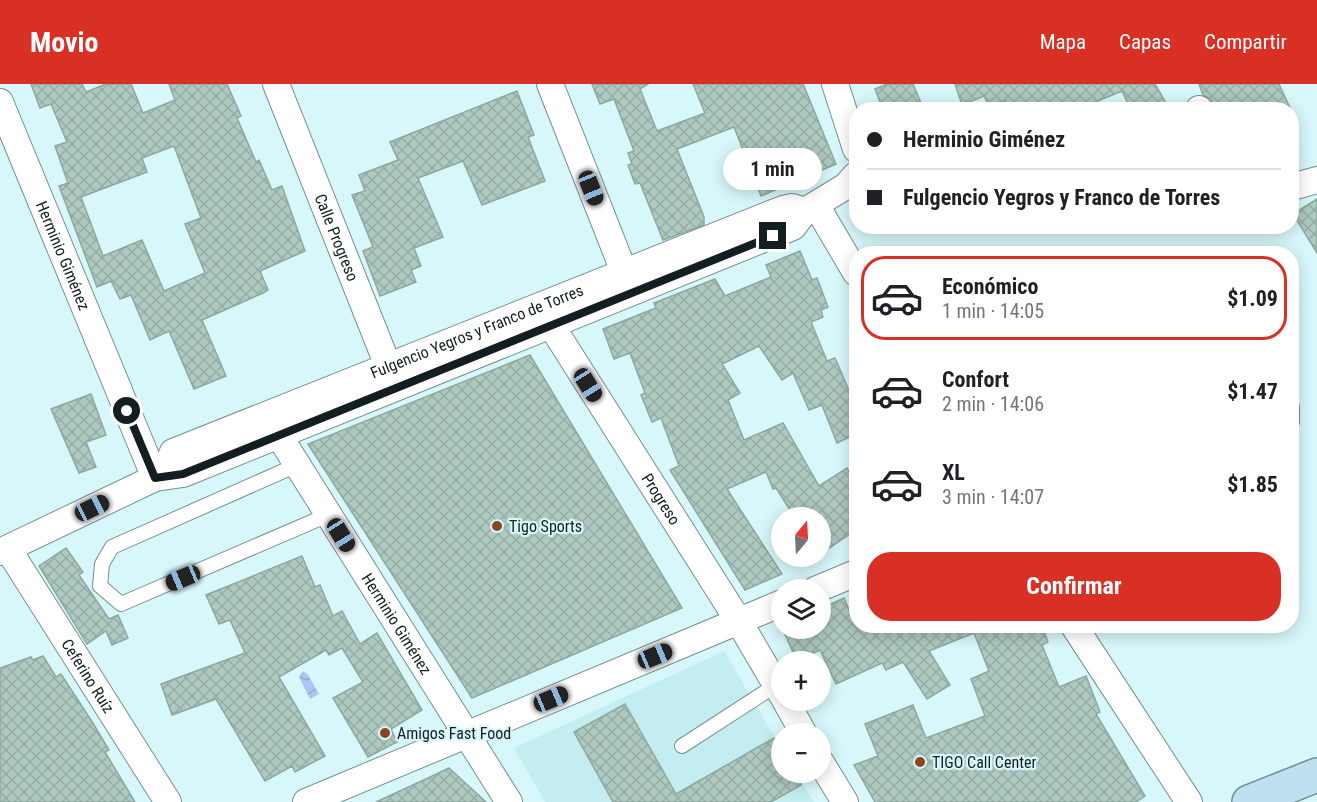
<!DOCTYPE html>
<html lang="es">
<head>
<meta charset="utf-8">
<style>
	:root { --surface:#fff; --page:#f6f6f6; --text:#202124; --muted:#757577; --line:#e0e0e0; --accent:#d93025 }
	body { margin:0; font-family:"Roboto Condensed",sans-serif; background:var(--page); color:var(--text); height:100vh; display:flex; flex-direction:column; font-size:22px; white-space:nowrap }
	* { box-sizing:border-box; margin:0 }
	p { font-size:20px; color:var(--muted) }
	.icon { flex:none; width:33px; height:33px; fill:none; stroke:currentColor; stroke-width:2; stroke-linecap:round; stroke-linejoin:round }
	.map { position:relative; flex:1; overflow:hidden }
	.details { position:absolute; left:849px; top:162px; width:450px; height:387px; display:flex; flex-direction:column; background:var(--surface); border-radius:24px; box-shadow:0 3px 15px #0003 }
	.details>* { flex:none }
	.top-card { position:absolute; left:849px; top:18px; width:450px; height:132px; border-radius:24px; box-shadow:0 3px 15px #0003; display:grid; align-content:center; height:132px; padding:0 18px; background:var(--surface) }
	.needle { width:39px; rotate:18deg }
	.controls { position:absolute; left:771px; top:423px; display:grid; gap:12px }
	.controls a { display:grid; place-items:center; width:60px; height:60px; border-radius:50%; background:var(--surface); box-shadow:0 3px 15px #0003; font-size:30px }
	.end { position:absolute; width:27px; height:27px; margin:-14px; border:8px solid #121e1f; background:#fff; box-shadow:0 0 0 3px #fff }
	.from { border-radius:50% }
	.bubble { position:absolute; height:42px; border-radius:21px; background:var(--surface); box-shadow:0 3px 15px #0003; font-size:20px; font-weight:700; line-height:42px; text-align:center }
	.car { position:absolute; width:18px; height:36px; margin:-18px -9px; border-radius:8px; box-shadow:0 0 4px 2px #0007; background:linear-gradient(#222 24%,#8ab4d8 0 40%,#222 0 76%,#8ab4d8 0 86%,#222 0) }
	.top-card b { display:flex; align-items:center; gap:21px; height:57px; font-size:22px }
	.top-card b+b { border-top:2px solid var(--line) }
	.top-card i { width:15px; height:15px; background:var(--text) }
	ul { padding:10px 0 0; list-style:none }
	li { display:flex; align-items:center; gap:18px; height:84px; margin:0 12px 9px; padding:0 6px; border:3px solid transparent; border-radius:24px }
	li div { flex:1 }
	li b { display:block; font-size:22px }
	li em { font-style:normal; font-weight:700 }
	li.current { border-color:var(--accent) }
	li>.icon { width:54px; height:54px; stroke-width:1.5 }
	.button { display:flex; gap:12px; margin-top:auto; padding:12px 18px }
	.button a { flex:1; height:69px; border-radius:24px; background:var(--accent); color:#fff; font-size:24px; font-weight:700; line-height:69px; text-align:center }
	header { display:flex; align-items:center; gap:36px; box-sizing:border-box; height:84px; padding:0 30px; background:var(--accent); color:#fff }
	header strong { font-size:28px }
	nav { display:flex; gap:33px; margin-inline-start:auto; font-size:21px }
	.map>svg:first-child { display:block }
</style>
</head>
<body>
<header>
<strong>Movio</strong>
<nav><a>Mapa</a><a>Capas</a><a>Compartir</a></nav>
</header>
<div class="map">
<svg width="1317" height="718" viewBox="0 0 1317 718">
	<defs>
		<pattern id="water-waves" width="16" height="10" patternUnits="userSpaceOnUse" patternTransform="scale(1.5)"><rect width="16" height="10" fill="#afc4f3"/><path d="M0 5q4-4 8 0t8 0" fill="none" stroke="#96a8d0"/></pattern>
		<pattern id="building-cross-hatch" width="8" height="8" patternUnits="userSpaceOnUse" patternTransform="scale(1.5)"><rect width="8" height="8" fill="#aec9c0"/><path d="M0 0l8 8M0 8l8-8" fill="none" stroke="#95aca5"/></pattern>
	</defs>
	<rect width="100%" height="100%" fill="#d8f7fb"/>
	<!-- built -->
	<path fill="#c4edf1" d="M724,567L781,664L782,688L796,689L814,718H545L514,664Z"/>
	<!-- water -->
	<path fill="url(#water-waves)" d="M303,587L308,591L319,610L310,615L299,593Z"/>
	<!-- building -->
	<g fill="url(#building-cross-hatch)" stroke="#8da89f" stroke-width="1.5" fill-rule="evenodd">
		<path d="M31,0H82L86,8L106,0H131L143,29L175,16L169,0H227L241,32L237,34L256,78L259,76L272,106L282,102L305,167L260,187L268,206L263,209L202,236L226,292L194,305L169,247L150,256L131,211L120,215L111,197L97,203L59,102L68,99L55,62L67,58L51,20L40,24ZM174,62L201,134L185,140L205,189L164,207L142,156L103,172L81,113L147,88L142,74Z"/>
		<path d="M592,0H648L640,5L657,47L705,29L693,0H803L836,80L761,112L734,43L677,65L704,133V141L663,156L640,99L635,100L628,81L632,80L628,69L634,67L614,15L600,20Z"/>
		<path d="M887,0H913L924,26H883L875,5Z"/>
		<path d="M955,0H1155L1170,26H1131L1122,7L1076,26H1010L1006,17L988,20L984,12L962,21Z"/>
		<path d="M1199,0H1279L1291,26H1215L1211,15L1203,11Z"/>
		<path d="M517,7L534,51L528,53L545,97L482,121L463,77L418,94L443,153L414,164L421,182L411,186L416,198L380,212L363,167L373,163L352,111L365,107L359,91L398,76L390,58Z"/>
		<path d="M1317,115V169L1293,130Z"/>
		<path d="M800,167L812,196L817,194L828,223L821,226L823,233L811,238L827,277L835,274L851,311L856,308V350L837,359L822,321L809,326L793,289L782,296L759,262L722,280L740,309L728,316L744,356L783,339L819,402L847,384L856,398V446L820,470V434H795L776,404L773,405L766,388L727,405L782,490L745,506L670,386L679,382L661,334L652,338L641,311L645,309L630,269L614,275L603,245L656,224L654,219L715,195L725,212L771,193L766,181Z"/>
		<path d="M530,271L682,524L472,614L308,360Z"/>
		<path d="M91,310L106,351L86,358L96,383L79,389L51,325Z"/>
		<path d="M66,464L83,488L79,491L109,535L118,531L128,554L112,561L106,547L87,560L39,482Z"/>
		<path d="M302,472L315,503L320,501L333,532L342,527L360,560L377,549L422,626L391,645L397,658L368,673L333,614L363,598L342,564L329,571L326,566L279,593L325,672L295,688L292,682L265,697L216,615L172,631L161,600L245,569L230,536L219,540L206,511Z"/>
		<path d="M844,514L856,542H1042L1048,558L1042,561L1059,603L1086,592L1100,628L1096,630L1145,712L1136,718H875L854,681L878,672L865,640L913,621L926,654L985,632L971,595L989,587L974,549L929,567L950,601L927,615L903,578L886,586L882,579L836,600L820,566L797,577L782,544H818L820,549V525Z"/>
		<path d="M43,572L56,593L61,590L91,636L109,666L105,668L135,718H0V584L31,573L33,576Z"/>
		<path d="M625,620L676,710L774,654L782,668V688H794L801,701L771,718H613L574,648Z"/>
		<path d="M449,684L486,718H376L428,694Z"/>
	</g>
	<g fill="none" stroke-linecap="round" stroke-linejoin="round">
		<defs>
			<g id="service">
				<path d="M1292,323V338"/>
				<path d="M297,381L112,463L102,480L100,502L121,520L328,431"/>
				<path d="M682,662L776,601"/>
			</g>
			<g id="minor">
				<path id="s1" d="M276,0L394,297"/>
				<path d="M550,0L630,203"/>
				<path d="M835,0L856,65"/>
				<path id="s2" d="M0,18L155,394"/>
				<path d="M1199,25L1200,26"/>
				<path d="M1292,103L1317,96"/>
				<path d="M816,121L856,189"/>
				<path id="s3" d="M544,230L738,536L782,611"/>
				<path id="s4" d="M271,339L509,718"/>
				<path id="s5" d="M163,391L173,368L783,125L792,123L805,127"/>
				<path id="s6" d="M8,465L168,718"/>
				<path d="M0,468L155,394L183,390L793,143L805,127L846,102L856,91"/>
				<path d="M815,506L856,489"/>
				<path d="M1074,542L1189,718"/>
				<path d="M785,616L804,650"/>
				<path d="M820,677L845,718"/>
				<path d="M306,718L782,519"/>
			</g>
			<path id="secondary" d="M1249,718L1317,691"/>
		</defs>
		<!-- service casing -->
		<use href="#service" stroke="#739093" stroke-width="16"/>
		<!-- minor casing -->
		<use href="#minor" stroke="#739093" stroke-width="28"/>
		<!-- secondary casing -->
		<use href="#secondary" stroke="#739093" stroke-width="36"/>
		<!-- service -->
		<use href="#service" stroke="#fff" stroke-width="14"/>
		<!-- minor -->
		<use href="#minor" stroke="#fff" stroke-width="26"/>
		<!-- secondary -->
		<use href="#secondary" stroke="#bee0f1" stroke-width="33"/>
	</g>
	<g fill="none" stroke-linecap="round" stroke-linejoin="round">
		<!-- route -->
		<path stroke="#121e1f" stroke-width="8" d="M127,327L155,394L183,390L773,152"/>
	</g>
	<!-- markers -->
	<g fill="#8c461d" stroke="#d8f7fb" stroke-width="2">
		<circle cx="497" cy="442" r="6"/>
		<circle cx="385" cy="649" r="6"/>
		<circle cx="920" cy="678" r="6"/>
	</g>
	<g text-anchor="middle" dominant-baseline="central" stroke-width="4.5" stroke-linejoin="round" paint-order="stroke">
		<!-- street labels -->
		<g font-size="16" fill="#121e1f" stroke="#d8f7fb">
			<text stroke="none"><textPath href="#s1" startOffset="165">Calle Progreso</textPath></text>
			<text stroke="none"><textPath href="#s2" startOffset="166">Herminio Giménez</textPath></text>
			<text stroke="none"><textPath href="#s5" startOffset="352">Fulgencio Yegros y Franco de Torres</textPath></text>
			<text stroke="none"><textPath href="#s3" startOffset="219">Progreso</textPath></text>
			<text stroke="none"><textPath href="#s4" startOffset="237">Herminio Giménez</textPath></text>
			<text stroke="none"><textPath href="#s6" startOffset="150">Ceferino Ruíz</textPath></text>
		</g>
		<!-- poi labels -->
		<g font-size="16" fill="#121e1f" stroke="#d8f7fb" text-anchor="start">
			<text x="509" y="442">Tigo Sports</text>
			<text x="397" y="649">Amigos Fast Food</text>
			<text x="932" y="678">TIGO Call Center</text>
		</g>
	</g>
</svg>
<div class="controls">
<a><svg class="needle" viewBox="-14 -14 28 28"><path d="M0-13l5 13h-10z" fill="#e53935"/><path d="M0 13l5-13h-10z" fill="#757577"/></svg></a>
<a><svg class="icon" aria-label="layers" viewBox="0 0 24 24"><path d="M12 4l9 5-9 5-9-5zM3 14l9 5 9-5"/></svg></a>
<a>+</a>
<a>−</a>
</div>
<i class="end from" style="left:127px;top:327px"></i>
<i class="end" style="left:773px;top:152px"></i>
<div class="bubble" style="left:723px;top:64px;width:99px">1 min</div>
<i class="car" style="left:591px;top:104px;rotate:158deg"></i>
<i class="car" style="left:588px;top:301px;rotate:148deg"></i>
<i class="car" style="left:92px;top:424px;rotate:64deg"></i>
<i class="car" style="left:341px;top:451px;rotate:148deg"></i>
<i class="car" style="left:183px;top:494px;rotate:247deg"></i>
<i class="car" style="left:655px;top:572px;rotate:67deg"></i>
<i class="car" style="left:551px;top:615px;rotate:67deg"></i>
<div class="top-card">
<b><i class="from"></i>Herminio Giménez</b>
<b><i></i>Fulgencio Yegros y Franco de Torres</b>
</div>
<section class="details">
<ul>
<li class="current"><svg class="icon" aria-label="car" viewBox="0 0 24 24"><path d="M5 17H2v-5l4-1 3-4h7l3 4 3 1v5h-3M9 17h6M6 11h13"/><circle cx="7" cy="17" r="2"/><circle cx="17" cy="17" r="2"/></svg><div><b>Económico</b><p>1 min · 14:05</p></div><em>$1.09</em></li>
<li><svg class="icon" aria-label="car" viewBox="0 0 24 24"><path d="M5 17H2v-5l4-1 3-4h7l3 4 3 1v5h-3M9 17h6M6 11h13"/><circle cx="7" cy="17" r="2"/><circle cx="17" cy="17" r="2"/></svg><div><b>Confort</b><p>2 min · 14:06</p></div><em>$1.47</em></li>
<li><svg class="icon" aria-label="car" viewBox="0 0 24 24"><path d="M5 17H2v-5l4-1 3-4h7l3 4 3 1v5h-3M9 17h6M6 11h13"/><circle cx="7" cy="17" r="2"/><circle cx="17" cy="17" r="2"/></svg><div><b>XL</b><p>3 min · 14:07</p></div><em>$1.85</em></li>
</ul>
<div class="button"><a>Confirmar</a></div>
</section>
</div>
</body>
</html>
